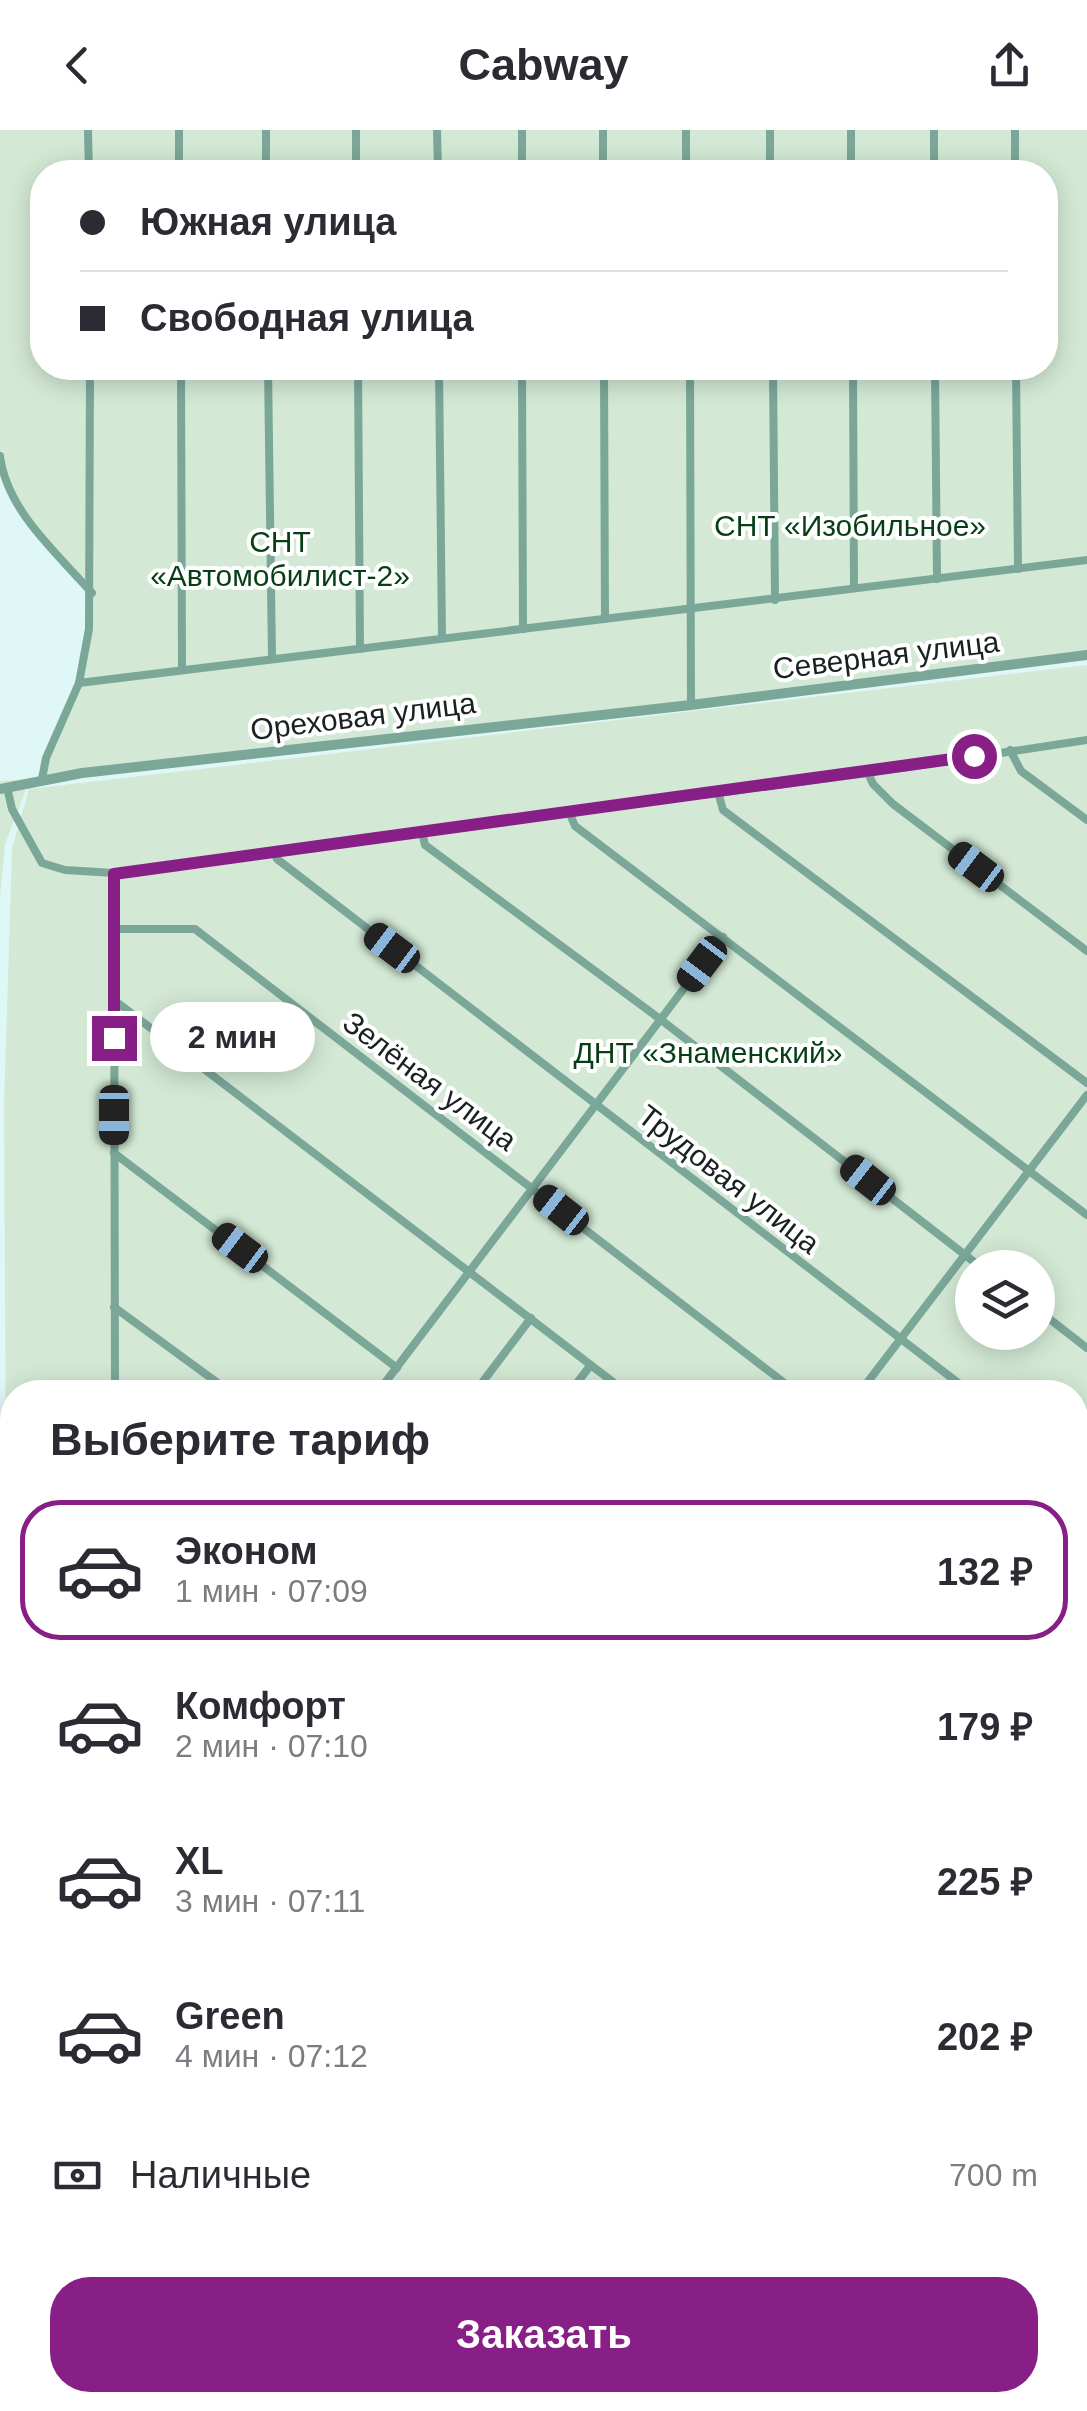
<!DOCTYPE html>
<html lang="ru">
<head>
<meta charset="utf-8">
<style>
	:root { --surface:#fff; --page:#f7f7f7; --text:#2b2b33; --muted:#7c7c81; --line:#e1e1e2; --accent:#871f86 }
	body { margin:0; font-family:Helvetica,sans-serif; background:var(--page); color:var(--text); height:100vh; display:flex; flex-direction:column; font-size:38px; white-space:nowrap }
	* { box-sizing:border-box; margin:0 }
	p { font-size:32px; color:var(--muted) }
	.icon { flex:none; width:55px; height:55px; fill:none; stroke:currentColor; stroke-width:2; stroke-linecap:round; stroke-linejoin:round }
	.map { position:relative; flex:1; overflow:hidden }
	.details { position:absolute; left:0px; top:1250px; width:1088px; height:1032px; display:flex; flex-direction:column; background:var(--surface); border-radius:40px 40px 0 0; box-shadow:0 5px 25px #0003 }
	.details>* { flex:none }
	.guide { position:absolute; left:30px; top:30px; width:1028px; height:220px; border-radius:40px; box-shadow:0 5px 25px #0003; display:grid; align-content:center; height:220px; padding:0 50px; background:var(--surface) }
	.controls { position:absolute; left:955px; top:1120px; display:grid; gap:20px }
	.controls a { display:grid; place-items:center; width:100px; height:100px; border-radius:50%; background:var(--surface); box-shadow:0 5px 25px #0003; font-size:50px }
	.end { position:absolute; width:45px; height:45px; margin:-22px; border:12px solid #871f86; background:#fff; box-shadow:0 0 0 5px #fff }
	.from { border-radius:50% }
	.bubble { position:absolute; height:70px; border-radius:35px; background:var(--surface); box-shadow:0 5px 25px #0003; font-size:32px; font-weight:600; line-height:70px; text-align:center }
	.car { position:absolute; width:30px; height:60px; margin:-30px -15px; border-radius:12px; box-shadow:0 0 8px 2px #0007; background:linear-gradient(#222 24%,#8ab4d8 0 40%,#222 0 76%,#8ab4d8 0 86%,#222 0) }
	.guide b { display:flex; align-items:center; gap:35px; height:95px; font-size:38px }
	.guide b+b { border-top:2px solid var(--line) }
	.guide i { width:25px; height:25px; background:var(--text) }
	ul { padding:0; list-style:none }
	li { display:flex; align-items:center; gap:30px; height:140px; margin:0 20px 15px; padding:0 30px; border:5px solid transparent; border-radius:40px }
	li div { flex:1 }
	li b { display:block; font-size:38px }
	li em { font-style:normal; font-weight:600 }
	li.current { border-color:var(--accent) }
	li>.icon { width:90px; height:90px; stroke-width:1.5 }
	h2 { padding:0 50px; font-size:45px; line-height:120px }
	.pay { display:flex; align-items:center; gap:25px; height:110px; padding:0 50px; font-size:38px }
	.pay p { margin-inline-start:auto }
	.action { display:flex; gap:20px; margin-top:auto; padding:20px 50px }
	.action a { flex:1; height:115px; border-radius:40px; background:var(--accent); color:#fff; font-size:40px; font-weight:600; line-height:115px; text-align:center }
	header { display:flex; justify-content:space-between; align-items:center; height:130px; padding:0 50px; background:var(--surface); font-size:45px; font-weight:600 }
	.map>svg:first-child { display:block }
</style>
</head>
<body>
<header><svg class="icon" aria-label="back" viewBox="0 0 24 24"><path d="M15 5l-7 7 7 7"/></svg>Cabway<svg class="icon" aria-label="share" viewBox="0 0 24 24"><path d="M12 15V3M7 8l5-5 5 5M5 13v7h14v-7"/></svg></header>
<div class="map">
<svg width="1087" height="2281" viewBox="0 0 1087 2281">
	<rect width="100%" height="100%" fill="#e0f7f8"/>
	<!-- garden -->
	<g fill="#d3e9d5" fill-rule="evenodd">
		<path d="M0,0H1087V525L42,649L79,553L92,463L12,367L0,326ZM42,42H1045V238H42Z"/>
		<path d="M1087,535V2279L11,2281L4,975L12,718L29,659ZM972,1138H1038V1202H972ZM12,1262H1075V2270H12Z"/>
		<path d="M26,649L25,662L5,714L0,768V651Z"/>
	</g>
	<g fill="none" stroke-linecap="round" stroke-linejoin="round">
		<!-- minor -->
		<g stroke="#7ba799" stroke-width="8">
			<path d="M88,0L89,42"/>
			<path d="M179,0V42"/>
			<path d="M266,0V42"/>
			<path d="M356,0V42"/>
			<path d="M437,0L438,42"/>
			<path d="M522,0V42"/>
			<path d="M603,0V42"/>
			<path d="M686,0V42"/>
			<path d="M770,0V42"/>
			<path d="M851,0V42"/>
			<path d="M934,0V42"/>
			<path d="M1015,0V42"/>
			<path d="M181,238L182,540"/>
			<path d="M268,238L272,528"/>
			<path d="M358,238L360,519"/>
			<path d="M439,238L442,508"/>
			<path d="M522,238L523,499"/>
			<path d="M604,238L605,489"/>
			<path d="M690,238L691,575"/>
			<path d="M773,238L775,470"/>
			<path d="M853,238L854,458"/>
			<path d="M935,238L937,449"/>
			<path d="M1016,238L1018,439"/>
			<path d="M0,326C7,381 56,422 92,463"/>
			<path d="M79,553L1087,430"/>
			<path d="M1010,620L1021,641L1087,690"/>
			<path d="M868,643L873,654L893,674L1087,821"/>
			<path d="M42,649L46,628L79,553L89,499L90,238"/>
			<path d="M7,657L12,679L42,733L65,740L114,743L868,643L1087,610"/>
			<path d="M718,662L723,680L1087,953"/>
			<path d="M569,682L575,696L1087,1085"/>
			<path d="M422,702L425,715L660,889L982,1138"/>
			<path d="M274,722L277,729L970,1262"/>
			<path d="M114,743L115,1262"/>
			<path d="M114,799H195L796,1262"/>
			<path d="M114,870L626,1262"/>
			<path d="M114,1023L397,1238"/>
			<path d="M114,1177L230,1262"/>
			<path d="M1038,1180L1087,1218"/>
			<path d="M378,1262L723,807"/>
			<path d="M475,1262L531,1188"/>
			<path d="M570,1262L590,1236"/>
			<path d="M860,1262L1087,965"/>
			<path d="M1075,1343L1087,1352"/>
			<path d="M1075,1475L1087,1484"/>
			<path d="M1075,1603L1087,1612"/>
			<path d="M1075,1704L1087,1689"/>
			<path d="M1075,1877L1087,1861"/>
			<path d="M1075,2017H1087"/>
			<path d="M1075,2221H1087"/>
		</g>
		<!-- tertiary -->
		<path stroke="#7ba799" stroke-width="10" d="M0,659L82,643L691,575L1087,525"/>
	</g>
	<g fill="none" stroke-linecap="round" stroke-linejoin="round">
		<!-- route -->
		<path stroke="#871f86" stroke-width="12" d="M114,908V744L974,626"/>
	</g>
	<g text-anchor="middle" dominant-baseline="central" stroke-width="8" stroke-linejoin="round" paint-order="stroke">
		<!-- park labels -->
		<g font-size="30" fill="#073e16" stroke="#fff">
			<text x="850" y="395">СНТ «Изобильное»</text>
			<text x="280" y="411">СНТ<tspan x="280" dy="34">«Автомобилист-2»</tspan></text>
			<text x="708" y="922">ДНТ «Знаменский»</text>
		</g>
		<!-- street labels -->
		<g font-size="30" fill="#192121" stroke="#fff">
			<text transform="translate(886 525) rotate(-7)">Северная улица</text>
			<text transform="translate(363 586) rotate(-7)">Ореховая улица</text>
			<text transform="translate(430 951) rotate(37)">Зелёная улица</text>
			<text transform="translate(729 1049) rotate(38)">Трудовая улица</text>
		</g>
	</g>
</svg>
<div class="controls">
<a><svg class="icon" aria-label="layers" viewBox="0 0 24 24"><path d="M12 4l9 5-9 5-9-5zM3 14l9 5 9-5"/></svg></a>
</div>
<i class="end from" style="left:974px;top:626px"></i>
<i class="end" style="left:114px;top:908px"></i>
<div class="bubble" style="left:150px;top:872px;width:165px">2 мин</div>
<i class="car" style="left:976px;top:737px;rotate:307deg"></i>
<i class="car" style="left:392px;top:818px;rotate:307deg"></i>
<i class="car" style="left:702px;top:834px;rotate:217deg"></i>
<i class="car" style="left:114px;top:985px;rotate:180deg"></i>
<i class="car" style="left:868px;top:1050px;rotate:308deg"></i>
<i class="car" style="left:561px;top:1080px;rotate:308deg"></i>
<i class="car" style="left:240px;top:1118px;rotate:307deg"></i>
<div class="guide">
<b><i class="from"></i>Южная улица</b>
<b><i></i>Свободная улица</b>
</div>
<section class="details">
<h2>Выберите тариф</h2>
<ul>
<li class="current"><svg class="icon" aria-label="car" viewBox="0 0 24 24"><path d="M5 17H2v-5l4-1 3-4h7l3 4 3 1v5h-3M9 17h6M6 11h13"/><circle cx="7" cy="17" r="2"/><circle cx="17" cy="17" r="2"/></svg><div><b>Эконом</b><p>1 мин · 07:09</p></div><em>132 ₽</em></li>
<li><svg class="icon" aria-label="car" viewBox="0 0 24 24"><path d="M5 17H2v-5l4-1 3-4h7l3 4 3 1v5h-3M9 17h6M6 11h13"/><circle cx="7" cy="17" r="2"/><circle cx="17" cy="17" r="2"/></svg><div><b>Комфорт</b><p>2 мин · 07:10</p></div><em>179 ₽</em></li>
<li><svg class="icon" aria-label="car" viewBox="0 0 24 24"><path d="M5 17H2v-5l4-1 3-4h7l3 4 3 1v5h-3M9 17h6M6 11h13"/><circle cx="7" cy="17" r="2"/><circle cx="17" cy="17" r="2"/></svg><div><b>XL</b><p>3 мин · 07:11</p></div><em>225 ₽</em></li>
<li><svg class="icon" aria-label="car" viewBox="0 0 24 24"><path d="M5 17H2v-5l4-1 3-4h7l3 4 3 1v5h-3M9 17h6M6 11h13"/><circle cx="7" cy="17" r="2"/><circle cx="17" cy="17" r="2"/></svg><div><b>Green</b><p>4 мин · 07:12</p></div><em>202 ₽</em></li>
</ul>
<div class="pay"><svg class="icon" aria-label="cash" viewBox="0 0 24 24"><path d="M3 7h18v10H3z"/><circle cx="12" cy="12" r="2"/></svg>Наличные<p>700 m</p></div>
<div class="action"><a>Заказать</a></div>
</section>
</div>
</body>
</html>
